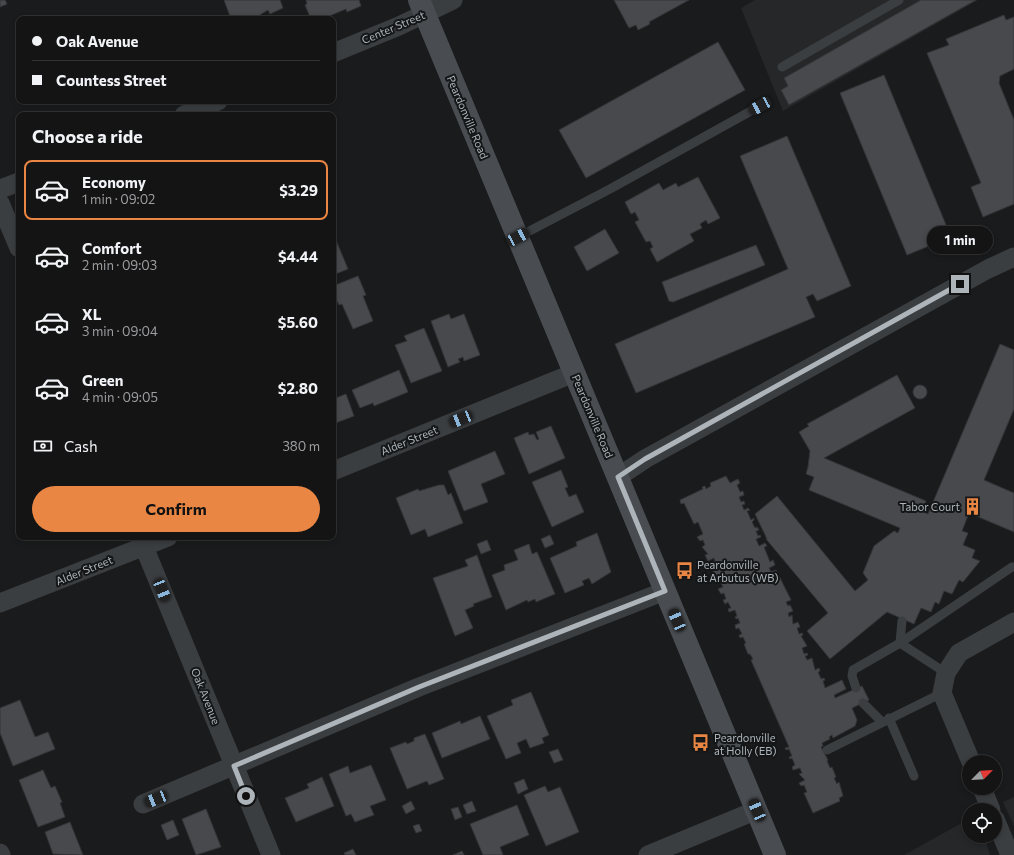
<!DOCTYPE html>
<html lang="en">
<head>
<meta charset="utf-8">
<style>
	:root { --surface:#141415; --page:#212122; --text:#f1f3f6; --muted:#9d9ea0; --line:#333334; --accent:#ea8644 }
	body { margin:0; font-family:Commissioner,sans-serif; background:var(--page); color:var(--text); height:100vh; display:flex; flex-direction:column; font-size:15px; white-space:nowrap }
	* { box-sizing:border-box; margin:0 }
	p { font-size:13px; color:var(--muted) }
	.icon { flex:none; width:22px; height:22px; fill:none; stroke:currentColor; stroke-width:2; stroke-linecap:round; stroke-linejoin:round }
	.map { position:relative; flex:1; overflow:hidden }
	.details { position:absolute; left:16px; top:112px; width:320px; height:428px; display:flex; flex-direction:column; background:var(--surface); border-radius:8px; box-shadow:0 2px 6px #0003,0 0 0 1px var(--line) }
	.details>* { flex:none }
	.guide { position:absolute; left:16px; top:16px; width:320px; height:88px; border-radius:8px; box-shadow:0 2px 6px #0003,0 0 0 1px var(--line); display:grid; align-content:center; height:88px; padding:0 16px; background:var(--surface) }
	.needle { width:26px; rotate:66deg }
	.fabs { position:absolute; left:962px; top:755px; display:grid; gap:8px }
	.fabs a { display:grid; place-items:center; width:40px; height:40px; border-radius:50%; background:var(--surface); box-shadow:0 2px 6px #0003,0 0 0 1px var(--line); font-size:20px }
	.end { position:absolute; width:18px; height:18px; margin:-9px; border:5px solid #adb5bb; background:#111; box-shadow:0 0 0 2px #111 }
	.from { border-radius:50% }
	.bubble { position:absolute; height:28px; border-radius:14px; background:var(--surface); box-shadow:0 2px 6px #0003,0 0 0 1px var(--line); font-size:13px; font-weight:700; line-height:28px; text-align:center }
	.car { position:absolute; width:12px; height:24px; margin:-12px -6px; border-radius:5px; box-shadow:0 0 3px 1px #0007; background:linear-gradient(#222 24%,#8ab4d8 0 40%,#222 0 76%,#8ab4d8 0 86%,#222 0) }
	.guide b { display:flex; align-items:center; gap:14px; height:38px; font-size:15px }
	.guide b+b { border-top:1px solid var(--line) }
	.guide i { width:10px; height:10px; background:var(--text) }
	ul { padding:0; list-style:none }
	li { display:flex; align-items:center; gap:12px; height:60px; margin:0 8px 6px; padding:0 8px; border:2px solid transparent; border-radius:8px }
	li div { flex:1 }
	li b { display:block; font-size:15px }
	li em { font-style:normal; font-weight:700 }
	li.current { border-color:var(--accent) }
	li>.icon { width:36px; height:36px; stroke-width:1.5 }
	h2 { padding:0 16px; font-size:18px; line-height:48px }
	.pay { display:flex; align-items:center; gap:10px; height:44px; padding:0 16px; font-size:15px }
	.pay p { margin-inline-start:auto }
	.button { display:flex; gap:8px; margin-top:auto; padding:8px 16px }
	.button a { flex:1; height:46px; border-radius:24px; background:var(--accent); color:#111; font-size:16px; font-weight:700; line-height:46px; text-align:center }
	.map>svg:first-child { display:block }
</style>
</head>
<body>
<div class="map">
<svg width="1014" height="855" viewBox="0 0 1014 855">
	<rect width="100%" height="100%" fill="#1a1b1c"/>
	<!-- built -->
	<g fill="#262729">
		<path d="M755,0H978L783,111L741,8Z"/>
		<path d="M1014,797V826L1003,802Z"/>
		<path d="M969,819V836H984L990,855H904Z"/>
	</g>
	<!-- building -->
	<g fill="#47494c" stroke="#343538">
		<path d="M0,0H5L7,4L0,7Z"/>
		<path d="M224,0H280L283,8L270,14L268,10L253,19H231Z"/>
		<path d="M306,0H359L361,6L347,12L346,9L322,19H311L305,5L307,4Z"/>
		<path d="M614,0H689L649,22L650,24L638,30L636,25L629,28Z"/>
		<path d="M921,0H976L789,105L781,90L788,86L784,78Z"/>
		<path d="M1004,15L1006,20L1014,17V69L1000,76L999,83L1014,120V204L983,217L971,187L981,183L927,53L949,45L946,39Z"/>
		<path d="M718,42L745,90L586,178L559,130Z"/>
		<path d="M884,75L951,237L907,255L840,93Z"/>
		<path d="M787,136L851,286L817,301L813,294L806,297L815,317L636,393L615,344L788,269L740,156Z"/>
		<path d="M698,177L720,218L708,224L706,220L700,224L702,228L690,234L694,241L657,262L650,249L653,247L650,241L646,242L635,222L639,220L635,212L631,214L625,202L659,183L663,190L676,183L678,187Z"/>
		<path d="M333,192L337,201L333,202Z"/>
		<path d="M605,229L619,253L587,271L574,247Z"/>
		<path d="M333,233L348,269L333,275Z"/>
		<path d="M756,245L765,265L673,302L669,301L662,282Z"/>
		<path d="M358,276L366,295L363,296L373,321L353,329L342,304L339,305L333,293V286Z"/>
		<path d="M449,314L451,319L464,314L480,355L464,361L463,357L458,359L460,362L448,367L431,321Z"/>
		<path d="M424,328L442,371L411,383L395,345L407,341L404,336Z"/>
		<path d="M1000,344L1014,350V409L984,480L1014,493V532L969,513L962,531L968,533L963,545L975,550L972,558L980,561L963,582L959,580L952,594L944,591L939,604L935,602L931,612L921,608L914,624L887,612L830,659L807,631L828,613L766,539H767L755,514L777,496L855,591L868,580L863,573L874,546L894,531L898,533L900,528L809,490L814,477L806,474L808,467L810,451L799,432L809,426L807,424L897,375L915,408L824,458L926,501L921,511L928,514Z"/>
		<path d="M399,370L408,392L374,406L373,403L360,408L352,390Z"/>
		<circle cx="920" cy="392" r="7"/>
		<path d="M346,394L354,416L333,424V399Z"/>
		<path d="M551,426L565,458L529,474L514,438L528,432L529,435L534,434L537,440L539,439L536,432Z"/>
		<path d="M495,451L505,474L481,484L488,502L464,511L448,471Z"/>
		<path d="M561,470L568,487L565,488L569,497L576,494L584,512L552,527L532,482Z"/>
		<path d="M726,476L730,483L738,479L740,483L737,485L740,492L743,491L744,495L739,497L741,502L744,501L745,504L742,505L744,510L748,508L750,510L747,511L751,520L754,518V520L752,522L755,528L757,527L759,530L756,531L758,536L760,535L761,537L756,539L759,546L765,543L767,546L764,547L770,562L773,560L775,565L769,568L771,572L776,570L791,600L786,602L788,606L790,605L793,611L788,613L789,617L792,615L793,624L798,622L800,627L797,628L799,634L802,633L803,635L801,636L807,646L802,648L804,654L807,653L808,655L805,656L807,660L812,658L815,670L819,668L820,671L818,672L821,679L824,678L825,680L823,681L825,688L842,680L846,689L834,695L835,698L862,686L869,700L852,708L857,720L855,726L833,738L832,735L829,737L830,739L822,743L823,746L821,747L828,760L827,761L830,768L832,767L836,777L834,778L837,784L839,782L843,796L839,798L840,801L813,813L804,793L807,792L804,785L801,786L799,783L805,780L799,774L802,773L800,768L793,770L792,767L795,765L792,758L790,759L789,757L792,756L789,749L786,750L785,748L789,747L751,660L753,659L750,654H748L744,644L746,643L743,637L740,638L739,635L742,634L739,628L736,629L735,625L740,623L738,618L736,619L735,617L737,616L735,610L729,612L728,609L731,608L728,602L725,604L723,600L726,599L724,593L721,594L718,589L723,587L717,575L715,577L713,571L718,569L717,565L714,566L712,562L715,561L714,558L708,561L705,555L708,554L702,547L705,545L703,540L700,541L697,537L703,534L698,522L694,524L684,503L681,504L680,500L703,489L702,487L705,486L706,489L711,486L710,483Z"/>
		<path d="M439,485H444L448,495L451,493L463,523L428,537L425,529L411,535L396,498L418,489L419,491Z"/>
		<path d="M597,533L611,572L592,584L589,578L582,581L584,585L565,593L550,558L577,546L576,542Z"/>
		<path d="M550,535L554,544L545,548L541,539Z"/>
		<path d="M487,540L491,550L481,554L477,544Z"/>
		<path d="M529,544L532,554L537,552L555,594L536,602L535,599L528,602L527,600L506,610L492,575L505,570L504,565L518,560L514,550Z"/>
		<path d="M477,555L492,597L473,604L474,606L465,610L473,628L455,636L433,578L468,566L465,560Z"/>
		<path d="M531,692L549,735L542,738L544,743L530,748L526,739L517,743L521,753L506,759L487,716L513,705L511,700Z"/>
		<path d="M20,700L35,737L48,732L55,749L13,766L0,733V708Z"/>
		<path d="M480,716L490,739L442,758L432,733L460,721L461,724Z"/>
		<path d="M425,734L444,779L429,785L427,781L407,789L390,748L406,742L407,744L414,741V738Z"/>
		<path d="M558,749L563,760L554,763L549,752Z"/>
		<path d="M371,765L386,800L370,806L374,815L355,822L351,814L346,816L329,774L348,766L350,773Z"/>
		<path d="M43,770L51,788L55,786L62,802L60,803L65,817L38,827L19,780Z"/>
		<path d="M322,777L334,806L296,822L285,798L309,788L307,784Z"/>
		<path d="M524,779L528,789L518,794L514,783Z"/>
		<path d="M545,786L548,792L560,787L579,832L546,846L524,795Z"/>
		<path d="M411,801L415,809L406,814L402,806Z"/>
		<path d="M472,801L476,811L467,814L463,805Z"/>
		<path d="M517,805L529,835L500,847L503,855H483L470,824Z"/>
		<path d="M458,807L462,817L455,820L451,809Z"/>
		<path d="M206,809L221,847L196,855L182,819Z"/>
		<path d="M173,820L179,835L167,840L161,825Z"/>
		<path d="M70,822L83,855L53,854L45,832Z"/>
		<path d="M419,824L422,831L416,833L413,826Z"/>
		<path d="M353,849L356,855H345L344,853Z"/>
		<path d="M462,851L464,855H453Z"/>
	</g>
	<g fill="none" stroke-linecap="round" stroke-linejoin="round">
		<!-- service -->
		<g stroke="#3b3e41" stroke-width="9">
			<path d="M782,67L899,0"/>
			<path d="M518,237L610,189L760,106"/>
			<path d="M902,621L900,643L946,673"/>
			<path d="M856,688L852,676L853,670L900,643L1012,567H1014"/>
			<path d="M863,703L882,722"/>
			<path d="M889,718L914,776"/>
			<path d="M827,750L942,693"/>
		</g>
		<!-- minor -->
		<g stroke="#3b3e41" stroke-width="19">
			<path d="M333,53L399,26L453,0"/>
			<path d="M184,115L218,101"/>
			<path d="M0,189L19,182"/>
			<path d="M0,203L19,248"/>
			<path d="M333,471L574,373"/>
			<path d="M618,477L645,459L988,269L1014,257"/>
			<path d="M140,537L271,855"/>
			<path d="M0,603L168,537"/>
			<path d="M971,762L942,693L946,673L959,653L1014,622"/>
			<path d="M982,788L991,810"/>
			<path d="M143,804L419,687L665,591"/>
			<path d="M995,819L1010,855"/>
			<path d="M0,853L1,855"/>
			<path d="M648,855L757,810"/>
		</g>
		<!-- secondary -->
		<path stroke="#494d51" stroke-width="22" d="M419,0L775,855"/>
	</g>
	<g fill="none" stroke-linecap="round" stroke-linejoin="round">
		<!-- route -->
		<path stroke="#adb5bb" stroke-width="5" d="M246,796L234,766L419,687L665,591L618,477L645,459L960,284"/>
	</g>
	<!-- icons -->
	<defs>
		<symbol id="building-bare" viewBox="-9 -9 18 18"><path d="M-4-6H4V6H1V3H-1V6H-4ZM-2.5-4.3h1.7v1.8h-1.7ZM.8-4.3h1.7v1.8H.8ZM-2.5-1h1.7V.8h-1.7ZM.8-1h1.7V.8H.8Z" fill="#ea8644" stroke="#151617" stroke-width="2.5" paint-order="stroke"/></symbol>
		<symbol id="bus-bare" viewBox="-9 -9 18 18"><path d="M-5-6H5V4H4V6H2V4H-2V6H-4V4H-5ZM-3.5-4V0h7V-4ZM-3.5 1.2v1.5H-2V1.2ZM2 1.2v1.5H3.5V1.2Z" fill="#ea8644" stroke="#151617" stroke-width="2.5" paint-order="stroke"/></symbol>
	</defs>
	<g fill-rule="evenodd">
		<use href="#building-bare" x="960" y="494" width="25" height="25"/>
		<use href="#bus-bare" x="672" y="558" width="25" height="25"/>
		<use href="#bus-bare" x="688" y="730" width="25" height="25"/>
	</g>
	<g text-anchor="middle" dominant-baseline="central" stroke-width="4" stroke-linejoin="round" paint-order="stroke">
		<!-- street labels -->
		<g font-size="11" fill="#adb5bb" stroke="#151617">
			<text transform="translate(393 27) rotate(-23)">Center Street</text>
			<text transform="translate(468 117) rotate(67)">Peardonville Road</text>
			<text transform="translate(593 416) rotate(67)">Peardonville Road</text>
			<text transform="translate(409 440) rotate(-22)">Alder Street</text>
			<text transform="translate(84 570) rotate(-22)">Alder Street</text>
			<text transform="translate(206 696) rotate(68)">Oak Avenue</text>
		</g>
		<!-- poi labels -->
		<g font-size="11" fill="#adb5bb" stroke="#151617" text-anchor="start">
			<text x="960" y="506" text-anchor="end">Tabor Court</text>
			<text x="697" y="564">Peardonville<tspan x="697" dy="13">at Arbutus (WB)</tspan></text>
			<text x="714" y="737">Peardonville<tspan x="714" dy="13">at Holly (EB)</tspan></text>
		</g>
	</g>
</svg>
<div class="fabs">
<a><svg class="needle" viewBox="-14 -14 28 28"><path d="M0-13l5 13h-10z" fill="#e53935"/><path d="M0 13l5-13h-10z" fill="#9d9ea0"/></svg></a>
<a><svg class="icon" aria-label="locate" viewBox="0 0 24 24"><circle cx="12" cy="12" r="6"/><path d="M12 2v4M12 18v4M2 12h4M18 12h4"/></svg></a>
</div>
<i class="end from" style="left:246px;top:796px"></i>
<i class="end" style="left:960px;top:284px"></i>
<div class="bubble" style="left:927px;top:226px;width:66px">1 min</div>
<i class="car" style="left:760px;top:106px;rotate:241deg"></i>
<i class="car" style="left:518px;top:237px;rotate:62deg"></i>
<i class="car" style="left:461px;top:419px;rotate:248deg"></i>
<i class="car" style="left:162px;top:590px;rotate:158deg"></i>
<i class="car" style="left:677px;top:620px;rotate:337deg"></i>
<i class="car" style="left:156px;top:799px;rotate:248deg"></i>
<i class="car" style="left:757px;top:810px;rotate:337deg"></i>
<div class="guide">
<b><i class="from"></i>Oak Avenue</b>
<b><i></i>Countess Street</b>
</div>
<section class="details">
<h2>Choose a ride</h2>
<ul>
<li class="current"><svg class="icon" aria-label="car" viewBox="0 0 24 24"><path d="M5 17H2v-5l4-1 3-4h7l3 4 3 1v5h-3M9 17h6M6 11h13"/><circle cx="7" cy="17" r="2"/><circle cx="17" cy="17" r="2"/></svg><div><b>Economy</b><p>1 min · 09:02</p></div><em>$3.29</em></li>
<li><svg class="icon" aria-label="car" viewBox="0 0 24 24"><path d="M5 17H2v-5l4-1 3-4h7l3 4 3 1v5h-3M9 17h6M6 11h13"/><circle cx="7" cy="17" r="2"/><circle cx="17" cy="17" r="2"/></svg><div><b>Comfort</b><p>2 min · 09:03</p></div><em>$4.44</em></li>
<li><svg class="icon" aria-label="car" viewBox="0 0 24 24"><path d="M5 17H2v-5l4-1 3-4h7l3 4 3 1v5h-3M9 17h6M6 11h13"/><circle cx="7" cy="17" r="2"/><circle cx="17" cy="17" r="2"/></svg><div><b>XL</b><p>3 min · 09:04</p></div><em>$5.60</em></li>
<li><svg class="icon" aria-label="car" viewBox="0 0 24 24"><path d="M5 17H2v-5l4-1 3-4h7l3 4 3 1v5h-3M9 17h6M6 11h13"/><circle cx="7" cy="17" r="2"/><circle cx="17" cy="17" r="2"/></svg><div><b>Green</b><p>4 min · 09:05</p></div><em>$2.80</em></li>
</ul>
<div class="pay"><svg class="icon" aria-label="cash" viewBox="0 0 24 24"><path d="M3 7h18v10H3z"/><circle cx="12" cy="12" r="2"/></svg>Cash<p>380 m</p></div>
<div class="button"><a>Confirm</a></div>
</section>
</div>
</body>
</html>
